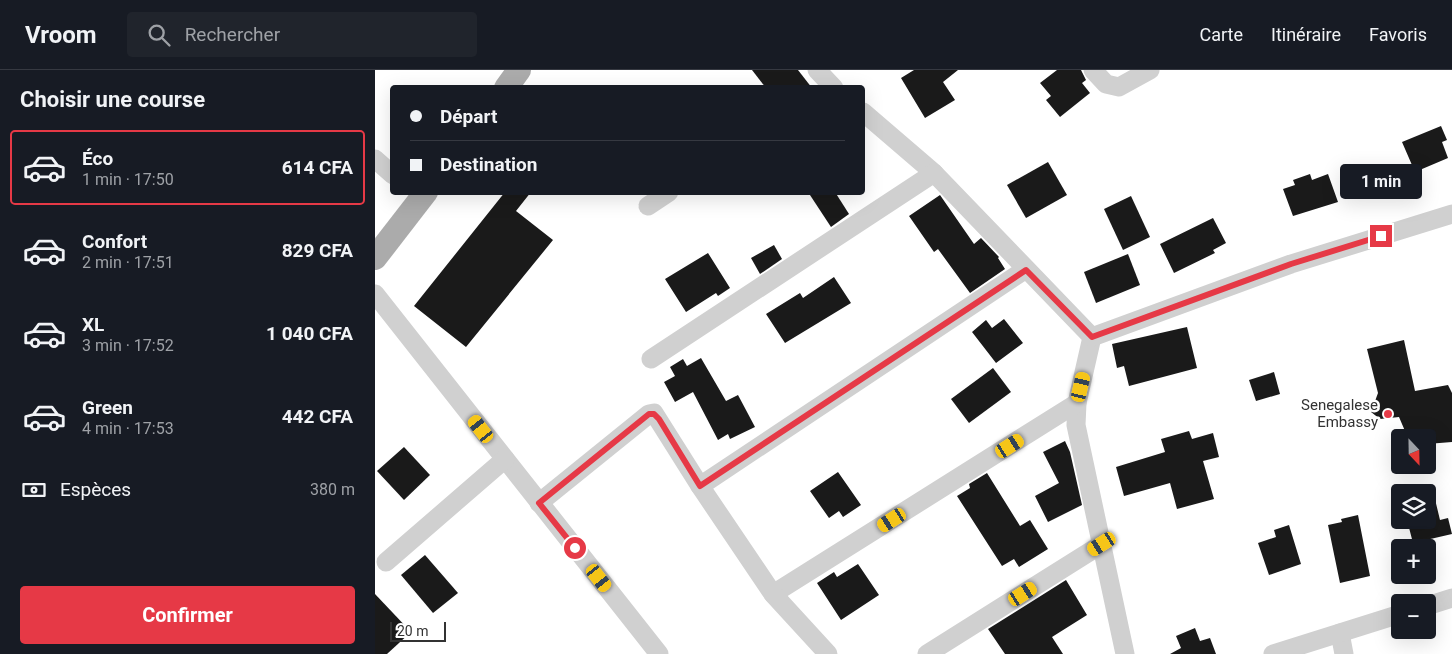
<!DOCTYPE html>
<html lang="fr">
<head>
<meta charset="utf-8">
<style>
	:root { --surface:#171b24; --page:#20242c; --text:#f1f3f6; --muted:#9ea1a6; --line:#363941; --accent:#e63946 }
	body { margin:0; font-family:Roboto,sans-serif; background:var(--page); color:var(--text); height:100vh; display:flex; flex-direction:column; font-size:19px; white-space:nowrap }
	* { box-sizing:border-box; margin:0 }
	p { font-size:16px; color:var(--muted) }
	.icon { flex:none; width:28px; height:28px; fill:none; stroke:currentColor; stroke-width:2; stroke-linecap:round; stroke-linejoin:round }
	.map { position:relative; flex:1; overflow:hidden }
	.panel { display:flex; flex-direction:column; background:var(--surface); width:375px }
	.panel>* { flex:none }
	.top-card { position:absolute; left:15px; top:15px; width:475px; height:110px; border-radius:5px; box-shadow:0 5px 20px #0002; display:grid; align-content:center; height:110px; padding:0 20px; background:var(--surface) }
	.needle { width:32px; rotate:158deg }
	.fabs { position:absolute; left:1016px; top:359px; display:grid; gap:10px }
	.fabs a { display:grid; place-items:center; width:45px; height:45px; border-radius:5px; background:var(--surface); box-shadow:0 5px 20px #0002; font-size:25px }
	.scale { position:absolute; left:15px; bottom:12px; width:56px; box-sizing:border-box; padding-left:5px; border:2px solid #333; border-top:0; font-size:14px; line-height:18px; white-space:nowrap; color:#333; -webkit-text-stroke:4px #fff; paint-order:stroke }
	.end { position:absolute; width:22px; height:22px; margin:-11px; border:6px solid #e63946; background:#fff; box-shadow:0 0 0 2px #fff }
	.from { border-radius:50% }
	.bubble { position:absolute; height:35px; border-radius:5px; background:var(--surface); box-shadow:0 5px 20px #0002; font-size:16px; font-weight:700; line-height:35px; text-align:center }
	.car { position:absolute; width:15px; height:30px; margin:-15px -8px; border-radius:6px; box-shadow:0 0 4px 1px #0007; background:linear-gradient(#f5c518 24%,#345 0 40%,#f5c518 0 76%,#345 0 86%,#f5c518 0) }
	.top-card b { display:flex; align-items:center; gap:18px; height:48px; font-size:19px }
	.top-card b+b { border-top:1px solid var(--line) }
	.top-card i { width:12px; height:12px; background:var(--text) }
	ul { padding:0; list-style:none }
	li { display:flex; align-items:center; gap:15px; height:75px; margin:0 10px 8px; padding:0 10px; border:2px solid transparent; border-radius:5px }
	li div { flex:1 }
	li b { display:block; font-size:19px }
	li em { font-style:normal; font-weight:700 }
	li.current { border-color:var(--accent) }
	li>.icon { width:45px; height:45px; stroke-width:1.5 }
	h2 { padding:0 20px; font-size:22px; line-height:60px }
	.pay { display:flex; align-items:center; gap:12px; height:55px; padding:0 20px; font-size:19px }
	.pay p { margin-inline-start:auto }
	.button { display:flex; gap:10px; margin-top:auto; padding:10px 20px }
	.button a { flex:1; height:58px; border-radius:5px; background:var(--accent); color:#fff; font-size:20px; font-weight:700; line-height:58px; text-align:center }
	header { display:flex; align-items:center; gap:30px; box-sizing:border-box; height:70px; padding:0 25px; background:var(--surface); border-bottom:1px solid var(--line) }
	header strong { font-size:24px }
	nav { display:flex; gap:28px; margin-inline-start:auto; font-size:18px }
	.search { width:350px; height:45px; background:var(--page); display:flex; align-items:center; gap:12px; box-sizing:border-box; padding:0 18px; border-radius:5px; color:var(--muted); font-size:19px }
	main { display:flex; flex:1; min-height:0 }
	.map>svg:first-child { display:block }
</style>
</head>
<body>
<header>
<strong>Vroom</strong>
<div class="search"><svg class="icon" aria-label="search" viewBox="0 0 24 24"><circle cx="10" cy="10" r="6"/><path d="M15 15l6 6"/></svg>Rechercher</div>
<nav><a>Carte</a><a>Itinéraire</a><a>Favoris</a></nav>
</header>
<main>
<section class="panel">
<h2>Choisir une course</h2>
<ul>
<li class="current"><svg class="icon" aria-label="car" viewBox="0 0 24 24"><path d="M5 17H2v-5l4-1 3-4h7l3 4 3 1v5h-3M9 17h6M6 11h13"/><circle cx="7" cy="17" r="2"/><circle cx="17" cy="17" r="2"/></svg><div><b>Éco</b><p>1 min · 17:50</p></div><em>614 CFA</em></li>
<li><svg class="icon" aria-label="car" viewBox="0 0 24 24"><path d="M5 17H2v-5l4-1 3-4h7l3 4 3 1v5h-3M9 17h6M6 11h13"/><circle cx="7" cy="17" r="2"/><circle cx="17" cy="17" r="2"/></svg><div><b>Confort</b><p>2 min · 17:51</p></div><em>829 CFA</em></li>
<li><svg class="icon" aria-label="car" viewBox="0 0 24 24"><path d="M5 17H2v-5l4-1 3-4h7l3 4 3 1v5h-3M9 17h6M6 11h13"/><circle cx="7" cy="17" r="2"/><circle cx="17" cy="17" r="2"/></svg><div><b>XL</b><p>3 min · 17:52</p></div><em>1 040 CFA</em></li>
<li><svg class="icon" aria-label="car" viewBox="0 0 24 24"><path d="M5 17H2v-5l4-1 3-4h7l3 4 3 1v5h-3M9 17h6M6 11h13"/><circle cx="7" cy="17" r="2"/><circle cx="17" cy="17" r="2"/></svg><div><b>Green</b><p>4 min · 17:53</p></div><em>442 CFA</em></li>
</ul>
<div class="pay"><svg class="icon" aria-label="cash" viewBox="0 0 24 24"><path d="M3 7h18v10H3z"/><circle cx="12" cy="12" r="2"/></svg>Espèces<p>380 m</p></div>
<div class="button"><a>Confirmer</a></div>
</section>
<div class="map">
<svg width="1077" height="584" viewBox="0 0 1077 584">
	<rect width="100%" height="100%" fill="#fff"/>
	<!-- building -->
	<g fill="#1a1a1a">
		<path d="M377,0H423L437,18H391Z"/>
		<path d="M539,0H583L568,12L580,30L550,48L526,8Z"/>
		<path d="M682,0H706L711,10L707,13L715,23L685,47L671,30L676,26L665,13Z"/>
		<path d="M1066,56L1072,70L1067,72L1073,88L1040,102L1027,72Z"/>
		<path d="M673,92L692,125L651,148L632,115Z"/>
		<path d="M935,104L937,110L953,104L963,132L918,146L908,119L920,115L918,110Z"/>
		<path d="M130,122H156L141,141L178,170L91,277L39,236Z"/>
		<path d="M433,122H460L474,144L456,157Z"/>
		<path d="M565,125L599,174L606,168L624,187L623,188L630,199L595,223L563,179L559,182L534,146Z"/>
		<path d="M756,126L775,167L748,180L729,139Z"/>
		<path d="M838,148L851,173L838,180L840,183L799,203L785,174Z"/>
		<path d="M399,175L407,189L385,204L376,188Z"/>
		<path d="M333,183L355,218L343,226L341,223L311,242L290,209Z"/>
		<path d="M753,184L765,215L721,233L709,202Z"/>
		<path d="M459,207L476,233L410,273L391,244L425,223L428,228Z"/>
		<path d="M629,249L648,273L621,293L597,262L611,250L617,258Z"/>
		<path d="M812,257L822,298L754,316L749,296L742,298L737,274Z"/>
		<path d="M1029,270L1040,321L1073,315L1077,323V372L1052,374V368H1036L1034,362L1030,361L1024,347L1005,349L996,342L1003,323L992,279Z"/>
		<path d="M326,288L351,331L363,325L380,357L355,369L353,364L343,370L318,322L300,332L289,312L300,306L295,297L308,289L312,296Z"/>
		<path d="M618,298L636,322L594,353L576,329Z"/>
		<path d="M899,302L905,324L881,331L874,310Z"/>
		<path d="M814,361L817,369L838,363L844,387L828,391L839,429L802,439L795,413L749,426L741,397L790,382L786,369Z"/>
		<path d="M690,371L695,382L707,435L673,452L660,426L684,413L668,382Z"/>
		<path d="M29,377L55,405L29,430L2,401Z"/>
		<path d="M463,402L486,435L468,447L464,441L454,448L435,421Z"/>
		<path d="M612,403L645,456L655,450L673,479L644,497L639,489L627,496L582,426L595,418L594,414Z"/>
		<path d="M1058,421L1065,450L1073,448L1077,464L1038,473L1032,450H1052V422Z"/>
		<path d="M983,445L995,506L965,513L953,455L967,452L966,449Z"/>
		<path d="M914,455L926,494L894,505L883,473L901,467L899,460Z"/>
		<path d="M50,485L83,523L58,543L26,505Z"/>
		<path d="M483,494L504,525L466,550L442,513L459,502L462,507Z"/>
		<path d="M691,510L712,545L677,567L688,584H630L613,559Z"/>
		<path d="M0,524L36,562L12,584H0Z"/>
		<path d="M820,558L825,571L835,568L841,584H795L806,578L801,566Z"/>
	</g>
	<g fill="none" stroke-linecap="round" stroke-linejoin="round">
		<!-- minor -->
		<g stroke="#d0d0d0" stroke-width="19">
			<path d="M442,0L459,18"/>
			<path d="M718,0L731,14L744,17L775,0"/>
			<path d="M488,42L559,103L717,267L702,333L701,355L750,584"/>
			<path d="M0,89L18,105"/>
			<path d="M273,136L294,122"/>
			<path d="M0,224L284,584"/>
			<path d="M717,267L916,194L1077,144"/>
			<path d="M276,289L559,103"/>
			<path d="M164,433L274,344L279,343L325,416"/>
			<path d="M11,492L130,389"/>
			<path d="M398,524L702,333"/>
			<path d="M1052,536L1077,528"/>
			<path d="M965,563L969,584"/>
			<path d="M453,584L398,524L325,416L651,199"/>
			<path d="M552,584L727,474"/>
			<path d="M898,584L1025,544"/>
		</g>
		<!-- major -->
		<g stroke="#ababab" stroke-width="24">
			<path d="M131,18L144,0"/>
			<path d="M0,188L51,122"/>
		</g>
	</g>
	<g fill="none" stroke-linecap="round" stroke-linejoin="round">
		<!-- route -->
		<path stroke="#e63946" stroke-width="6" d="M200,478L164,433L274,344H279L284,349L325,416L651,200L717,267L916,194L1006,166"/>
	</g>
	<!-- markers -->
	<circle fill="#e63946" stroke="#fff" stroke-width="2" cx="1013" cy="344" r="5"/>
	<g text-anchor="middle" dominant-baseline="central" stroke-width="5" stroke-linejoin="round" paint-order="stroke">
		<!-- poi labels -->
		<g font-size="15" fill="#333" stroke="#fff" text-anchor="end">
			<text x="1003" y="335">Senegalese<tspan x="1003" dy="17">Embassy</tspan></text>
		</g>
	</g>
</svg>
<div class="fabs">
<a><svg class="needle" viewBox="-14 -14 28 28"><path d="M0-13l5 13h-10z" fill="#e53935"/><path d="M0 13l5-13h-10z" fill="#9ea1a6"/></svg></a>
<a><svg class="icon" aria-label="layers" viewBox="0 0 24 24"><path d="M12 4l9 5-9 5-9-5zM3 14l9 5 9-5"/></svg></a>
<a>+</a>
<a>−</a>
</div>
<div class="scale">20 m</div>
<i class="end from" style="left:200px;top:478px"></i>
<i class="end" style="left:1006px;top:166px"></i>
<div class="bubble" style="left:965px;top:94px;width:82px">1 min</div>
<i class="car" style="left:706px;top:317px;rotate:13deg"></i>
<i class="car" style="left:106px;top:359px;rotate:322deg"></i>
<i class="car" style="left:635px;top:376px;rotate:58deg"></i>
<i class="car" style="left:517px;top:450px;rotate:238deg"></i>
<i class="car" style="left:727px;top:474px;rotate:238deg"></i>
<i class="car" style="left:224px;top:508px;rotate:142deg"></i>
<i class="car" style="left:648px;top:524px;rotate:58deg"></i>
<div class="top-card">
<b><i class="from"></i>Départ</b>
<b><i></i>Destination</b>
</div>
</div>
</main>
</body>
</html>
